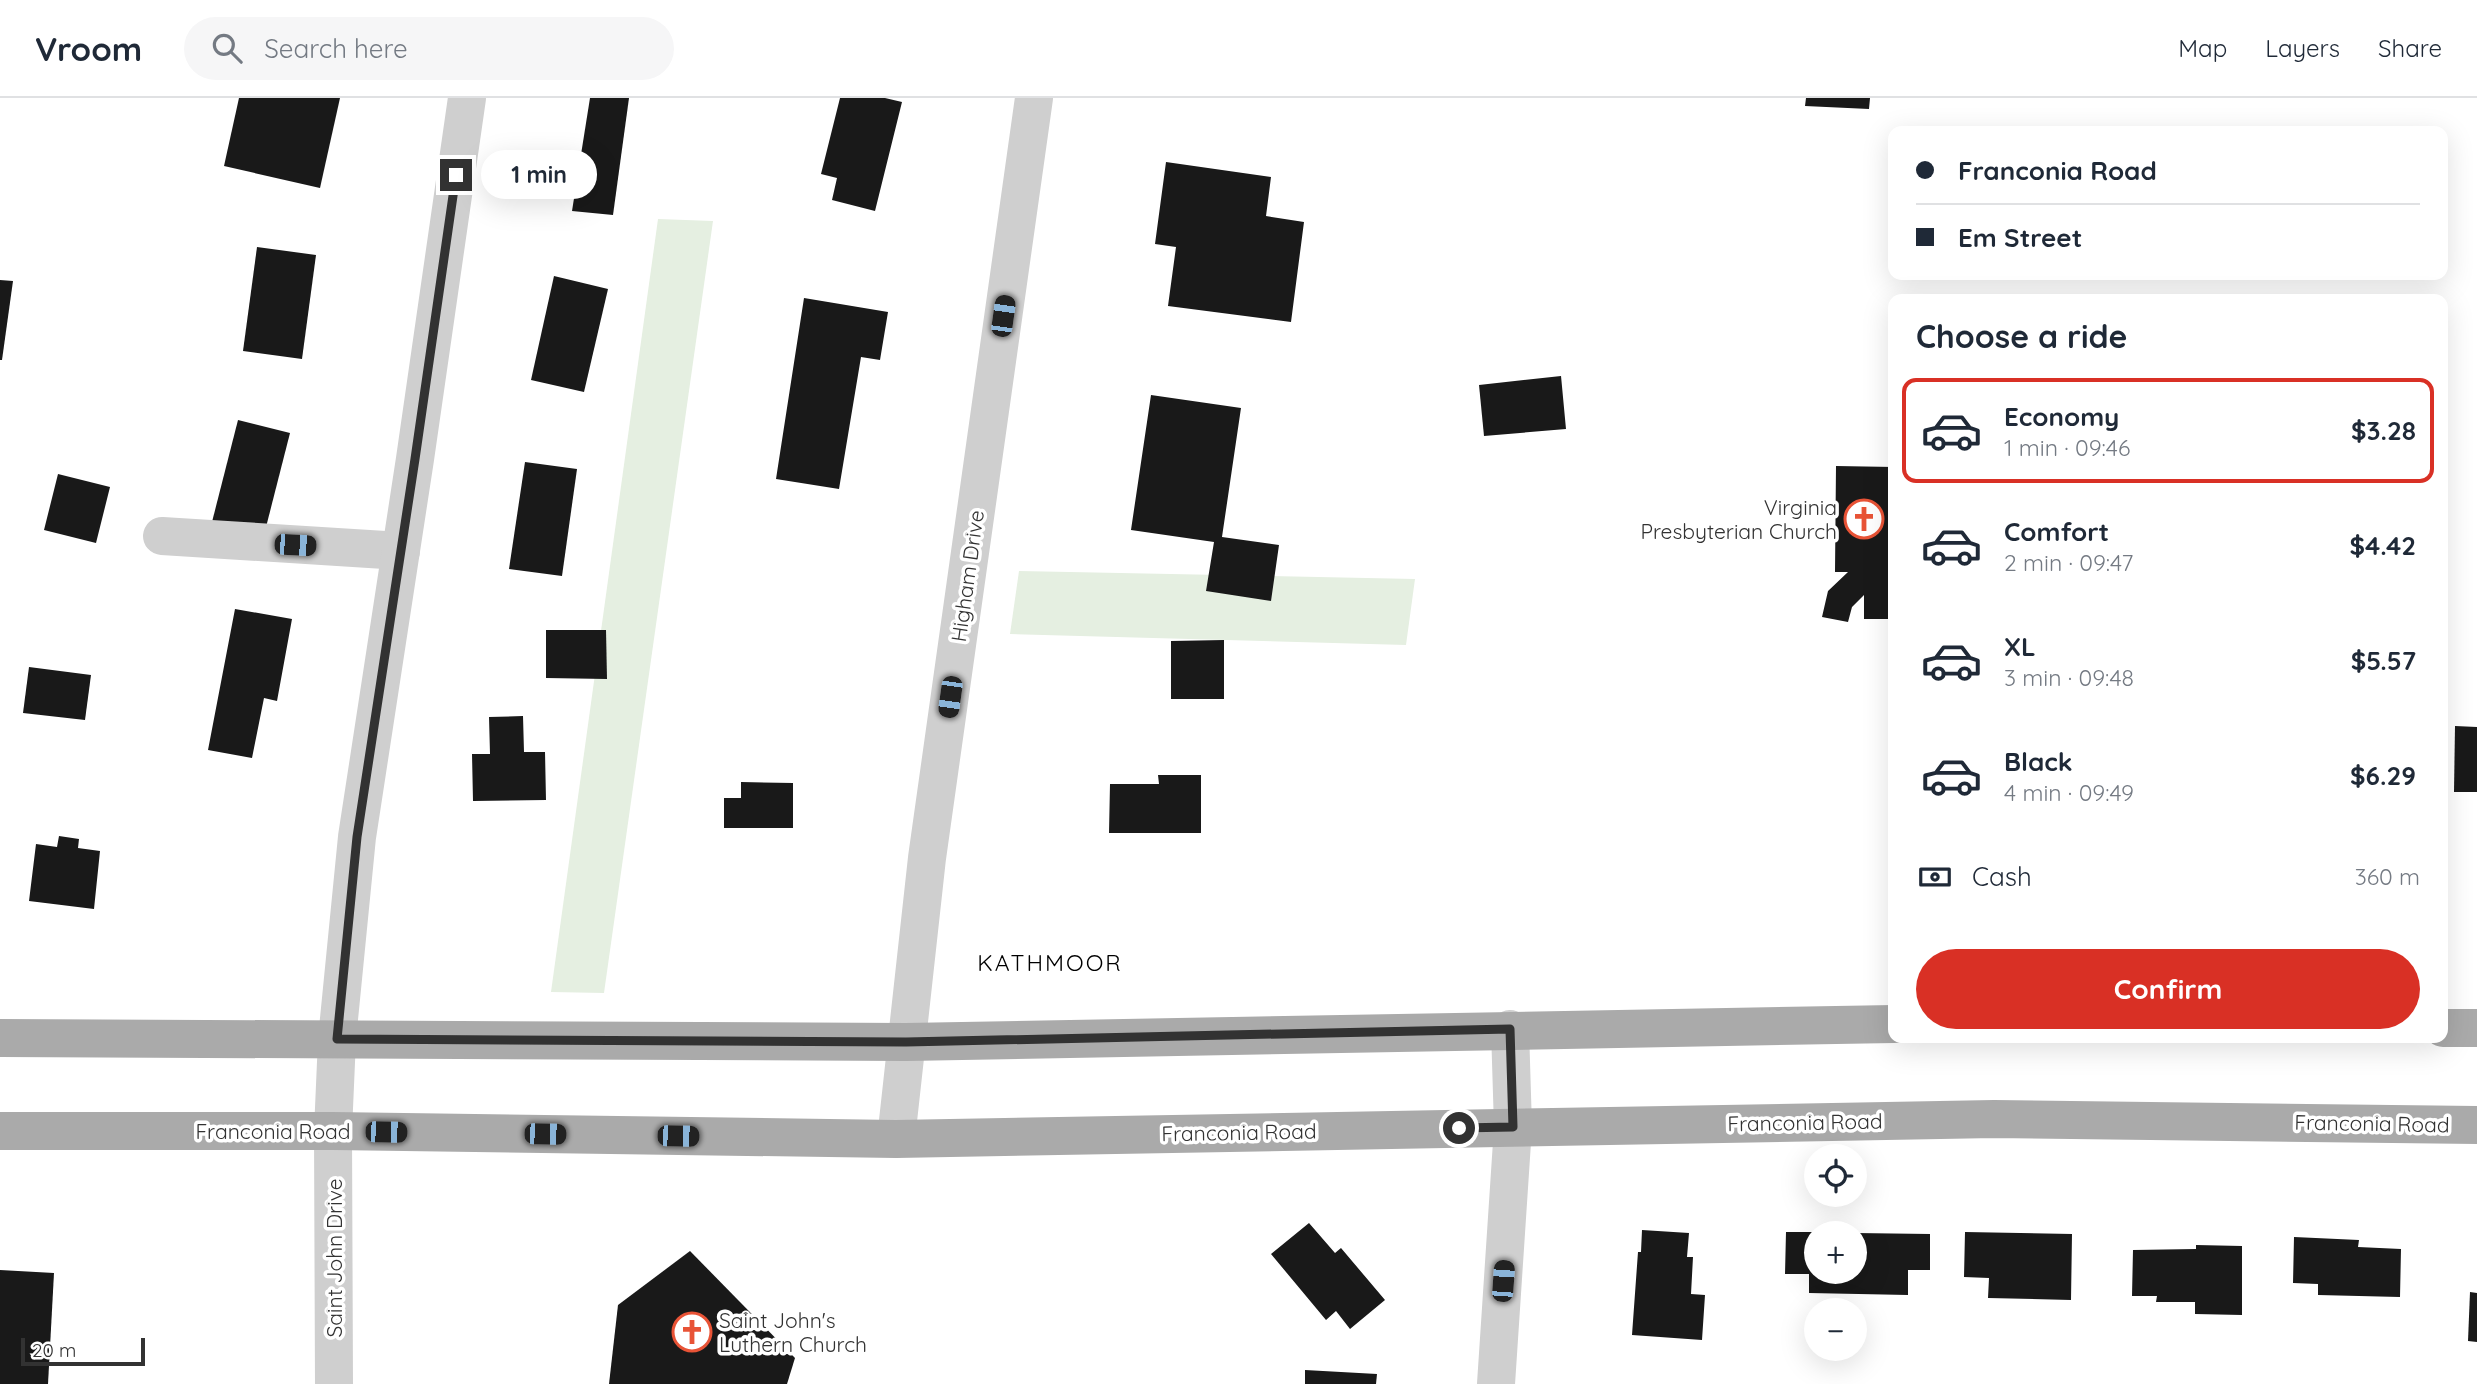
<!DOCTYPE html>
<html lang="en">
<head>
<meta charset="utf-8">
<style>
	:root { --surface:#fff; --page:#f6f6f7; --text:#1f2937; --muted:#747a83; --line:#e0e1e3; --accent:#d93025 }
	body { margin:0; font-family:Quicksand,sans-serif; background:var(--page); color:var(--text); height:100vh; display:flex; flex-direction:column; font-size:26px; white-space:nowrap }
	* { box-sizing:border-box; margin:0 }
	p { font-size:23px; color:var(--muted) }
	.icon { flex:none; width:38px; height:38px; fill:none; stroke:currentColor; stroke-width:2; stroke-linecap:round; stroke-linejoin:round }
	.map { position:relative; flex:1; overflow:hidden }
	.side { position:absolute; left:1888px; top:196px; width:560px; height:749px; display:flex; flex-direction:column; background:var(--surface); border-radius:14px; box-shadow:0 7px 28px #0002 }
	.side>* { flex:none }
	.top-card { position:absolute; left:1888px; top:28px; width:560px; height:154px; border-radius:14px; box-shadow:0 7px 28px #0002; display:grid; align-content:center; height:154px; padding:0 28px; background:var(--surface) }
	.controls { position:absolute; left:1804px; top:1046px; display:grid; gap:14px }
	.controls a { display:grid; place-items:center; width:63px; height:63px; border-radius:50%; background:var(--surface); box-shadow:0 7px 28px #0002; font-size:35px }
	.scale { position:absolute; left:21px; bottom:18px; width:124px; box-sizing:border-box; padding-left:7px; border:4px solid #323232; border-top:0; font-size:19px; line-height:24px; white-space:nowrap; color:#323232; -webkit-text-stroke:5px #fff; paint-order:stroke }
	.end { position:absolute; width:32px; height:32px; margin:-16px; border:9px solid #323232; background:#fff; box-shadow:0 0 0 4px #fff }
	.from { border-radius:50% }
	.bubble { position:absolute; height:49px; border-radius:24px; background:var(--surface); box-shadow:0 7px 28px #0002; font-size:23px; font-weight:700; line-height:49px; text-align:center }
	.car { position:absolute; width:21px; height:42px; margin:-21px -10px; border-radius:9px; box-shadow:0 0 5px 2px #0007; background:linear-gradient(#222 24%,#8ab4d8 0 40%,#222 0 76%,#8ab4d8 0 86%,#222 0) }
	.top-card b { display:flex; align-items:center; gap:24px; height:66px; font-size:26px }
	.top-card b+b { border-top:2px solid var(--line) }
	.top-card i { width:18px; height:18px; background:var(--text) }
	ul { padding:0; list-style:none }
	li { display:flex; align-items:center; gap:21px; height:105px; margin:0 14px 10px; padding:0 14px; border:4px solid transparent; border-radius:14px }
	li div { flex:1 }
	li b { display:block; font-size:26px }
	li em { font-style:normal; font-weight:700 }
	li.active { border-color:var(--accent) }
	li>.icon { width:63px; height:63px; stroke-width:1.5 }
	h2 { padding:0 28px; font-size:32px; line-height:84px }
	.pay { display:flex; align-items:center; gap:18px; height:77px; padding:0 28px; font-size:26px }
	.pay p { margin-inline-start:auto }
	.action { display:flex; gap:14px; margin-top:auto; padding:14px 28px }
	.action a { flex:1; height:80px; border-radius:42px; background:var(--accent); color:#fff; font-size:28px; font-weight:700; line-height:80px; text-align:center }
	header { display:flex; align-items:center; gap:42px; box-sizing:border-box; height:98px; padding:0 35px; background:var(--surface); border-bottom:2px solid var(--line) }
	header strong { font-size:33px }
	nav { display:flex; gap:38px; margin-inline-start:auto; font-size:24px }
	.search { width:490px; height:63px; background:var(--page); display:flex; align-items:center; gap:18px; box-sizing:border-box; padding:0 24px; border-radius:38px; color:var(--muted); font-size:26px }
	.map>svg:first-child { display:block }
</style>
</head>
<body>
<header>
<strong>Vroom</strong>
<div class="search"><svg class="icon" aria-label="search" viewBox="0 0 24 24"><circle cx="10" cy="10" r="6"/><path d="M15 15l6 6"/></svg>Search here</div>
<nav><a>Map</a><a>Layers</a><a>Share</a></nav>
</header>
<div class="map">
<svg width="2477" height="1286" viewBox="0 0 2477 1286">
	<rect width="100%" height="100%" fill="#fff"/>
	<!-- green -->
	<g fill="#e5efe1">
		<path d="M658,121L713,123L604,895L551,894Z"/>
		<path d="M1019,473L1415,481L1406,547L1010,536Z"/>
	</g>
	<!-- building -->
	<g fill="#191919">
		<path d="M239,0H340L320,90L224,68Z"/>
		<path d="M590,0H629L613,117L572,113Z"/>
		<path d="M840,0H885L902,4L875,113L832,102L837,80L821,76Z"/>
		<path d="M1806,0H1870L1869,11L1805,8Z"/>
		<path d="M1166,64L1271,79L1266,118L1304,124L1291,224L1168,208L1176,149L1155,146Z"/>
		<path d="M257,149L316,157L302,261L243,253Z"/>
		<path d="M554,178L608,191L584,294L531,282Z"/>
		<path d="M0,182L13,183L2,262H0Z"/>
		<path d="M804,200L888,214L880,262L861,259L839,391L776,381Z"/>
		<path d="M1561,278L1566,331L1484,338L1479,287Z"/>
		<path d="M1151,297L1241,310L1222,439L1279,447L1271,503L1206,493L1214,444L1131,432Z"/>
		<path d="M238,322L290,335L264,437L212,424Z"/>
		<path d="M525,364L577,371L562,478L509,471Z"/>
		<path d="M1836,368L1894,369V521H1864V497L1852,509L1848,524L1822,519L1828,493L1848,474H1835Z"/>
		<path d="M58,376L110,389L96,445L44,432Z"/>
		<path d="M235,511L292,521L277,603L264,600L252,660L208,652Z"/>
		<path d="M546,532H606L607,581L546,580Z"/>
		<path d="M1224,542V601H1171V543Z"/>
		<path d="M29,569L91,577L85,622L23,615Z"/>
		<path d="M523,618L524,654H545L546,702L473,703L472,656H490L489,619Z"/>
		<path d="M2455,628L2477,629V694H2454Z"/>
		<path d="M1158,677H1201V735H1109L1110,686H1159Z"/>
		<path d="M741,684L793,685V730H724V700H741Z"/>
		<path d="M59,738L79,741L78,750L100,753L94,811L29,803L36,746L57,749Z"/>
		<path d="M1309,1125L1335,1155L1341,1150L1385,1202L1350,1231L1336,1213L1326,1222L1271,1156Z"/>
		<path d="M1642,1132L1689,1135L1687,1159H1693L1691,1196L1705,1197L1702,1242L1632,1237L1638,1154H1641Z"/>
		<path d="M1786,1134H1816V1174H1855V1135L1930,1136V1172H1908V1197L1809,1195V1176H1785Z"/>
		<path d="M1965,1134L2072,1136L2071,1202L1988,1200L1989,1180L1964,1179Z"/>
		<path d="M2294,1139L2359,1142L2358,1149L2401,1151L2400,1199L2318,1197V1186L2293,1185Z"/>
		<path d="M2196,1147L2242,1148V1217L2195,1216V1204H2156L2157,1198H2132L2133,1152L2196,1151Z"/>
		<path d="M690,1153L795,1260L787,1286H609L618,1207Z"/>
		<path d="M0,1172L54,1175L48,1286H0Z"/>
		<path d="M2470,1194L2477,1195V1244L2468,1243Z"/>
		<path d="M1305,1272L1377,1276L1376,1286H1305Z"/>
	</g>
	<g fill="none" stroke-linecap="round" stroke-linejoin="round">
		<!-- minor -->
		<g stroke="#cfcfcf" stroke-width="38">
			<path d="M162,438L401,453"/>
			<path d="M896,1041L927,760L1034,0"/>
			<path d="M334,1286L333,1033L337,941L357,739L415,361L467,0"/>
			<path d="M1496,1286L1513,1029L1510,931"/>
		</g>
		<!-- major -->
		<g stroke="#aaa" stroke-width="38">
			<path d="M2443,930H2477"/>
			<path d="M0,940L906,944L1894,926"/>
			<path d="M0,1033H333L896,1041L1994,1021L2477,1027"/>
		</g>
	</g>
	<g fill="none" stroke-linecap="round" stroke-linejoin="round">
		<!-- route -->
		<path stroke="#323232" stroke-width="9" d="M456,77L415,361L357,739L337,941L906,944L1510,931L1513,1029L1459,1030"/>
	</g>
	<!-- icons -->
	<defs>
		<symbol id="church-ring" viewBox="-11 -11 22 22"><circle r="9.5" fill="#fff" stroke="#e85336" stroke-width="1.5"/><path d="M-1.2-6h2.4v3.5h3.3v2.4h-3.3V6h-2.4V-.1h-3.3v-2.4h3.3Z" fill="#e85336"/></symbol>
	</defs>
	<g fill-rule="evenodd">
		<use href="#church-ring" x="1842" y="399" width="44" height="44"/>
		<use href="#church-ring" x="670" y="1212" width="44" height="44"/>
	</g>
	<g text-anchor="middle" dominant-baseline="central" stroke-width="7" stroke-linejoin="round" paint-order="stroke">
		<!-- poi labels -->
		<g font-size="21" fill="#323232" stroke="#fff" text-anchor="end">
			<text x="1837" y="409">Virginia<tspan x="1837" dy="24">Presbyterian Church</tspan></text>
			<text x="719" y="1222" text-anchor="start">Saint John's<tspan x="719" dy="24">Luthern Church</tspan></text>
		</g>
		<!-- street labels -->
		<g font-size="21" fill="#323232" stroke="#fff">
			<text transform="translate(967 478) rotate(-82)">Higham Drive</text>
			<text transform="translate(1805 1024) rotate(-1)">Franconia Road</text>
			<text transform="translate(2372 1025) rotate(1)">Franconia Road</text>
			<text x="273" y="1033">Franconia Road</text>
			<text transform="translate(1239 1034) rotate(-1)">Franconia Road</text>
			<text transform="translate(334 1160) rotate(-90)">Saint John Drive</text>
		</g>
		<!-- neighbourhood labels -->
		<g font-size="23" letter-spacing="2" fill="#000" stroke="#fff">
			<text x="1050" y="864">KATHMOOR</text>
		</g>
	</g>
</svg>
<div class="controls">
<a><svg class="icon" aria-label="locate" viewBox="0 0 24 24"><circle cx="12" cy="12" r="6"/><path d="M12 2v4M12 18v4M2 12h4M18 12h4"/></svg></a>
<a>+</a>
<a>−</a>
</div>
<div class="scale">20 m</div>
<i class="end from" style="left:1459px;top:1030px"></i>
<i class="end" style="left:456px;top:77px"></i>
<div class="bubble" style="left:481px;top:52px;width:116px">1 min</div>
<i class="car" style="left:1003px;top:218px;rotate:8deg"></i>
<i class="car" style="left:295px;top:447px;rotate:93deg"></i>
<i class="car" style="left:950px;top:599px;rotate:188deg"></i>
<i class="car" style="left:386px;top:1034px;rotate:91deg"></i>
<i class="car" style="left:545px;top:1036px;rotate:91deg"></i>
<i class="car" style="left:678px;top:1038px;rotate:91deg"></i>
<i class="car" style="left:1503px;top:1183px;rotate:4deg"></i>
<div class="top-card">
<b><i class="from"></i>Franconia Road</b>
<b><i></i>Em Street</b>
</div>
<section class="side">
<h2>Choose a ride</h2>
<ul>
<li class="active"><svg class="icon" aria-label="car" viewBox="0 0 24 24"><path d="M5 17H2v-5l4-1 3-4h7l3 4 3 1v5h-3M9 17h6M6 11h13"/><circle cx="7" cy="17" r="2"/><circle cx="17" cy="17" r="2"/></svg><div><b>Economy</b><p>1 min · 09:46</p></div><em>$3.28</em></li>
<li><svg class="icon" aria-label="car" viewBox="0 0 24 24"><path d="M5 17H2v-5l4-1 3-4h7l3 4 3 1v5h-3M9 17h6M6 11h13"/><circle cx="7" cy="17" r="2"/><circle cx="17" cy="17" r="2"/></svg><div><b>Comfort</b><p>2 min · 09:47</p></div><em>$4.42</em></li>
<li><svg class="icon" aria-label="car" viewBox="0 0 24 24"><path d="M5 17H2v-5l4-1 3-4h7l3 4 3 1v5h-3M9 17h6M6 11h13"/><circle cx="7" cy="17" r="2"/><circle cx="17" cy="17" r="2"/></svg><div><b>XL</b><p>3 min · 09:48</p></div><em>$5.57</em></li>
<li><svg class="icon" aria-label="car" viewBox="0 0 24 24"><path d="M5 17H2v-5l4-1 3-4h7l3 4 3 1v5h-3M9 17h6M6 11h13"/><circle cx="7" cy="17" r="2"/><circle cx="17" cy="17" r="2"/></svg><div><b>Black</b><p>4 min · 09:49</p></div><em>$6.29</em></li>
</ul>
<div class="pay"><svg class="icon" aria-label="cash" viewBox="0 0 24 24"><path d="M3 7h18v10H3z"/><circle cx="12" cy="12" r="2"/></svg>Cash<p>360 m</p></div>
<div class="action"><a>Confirm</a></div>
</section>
</div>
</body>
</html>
